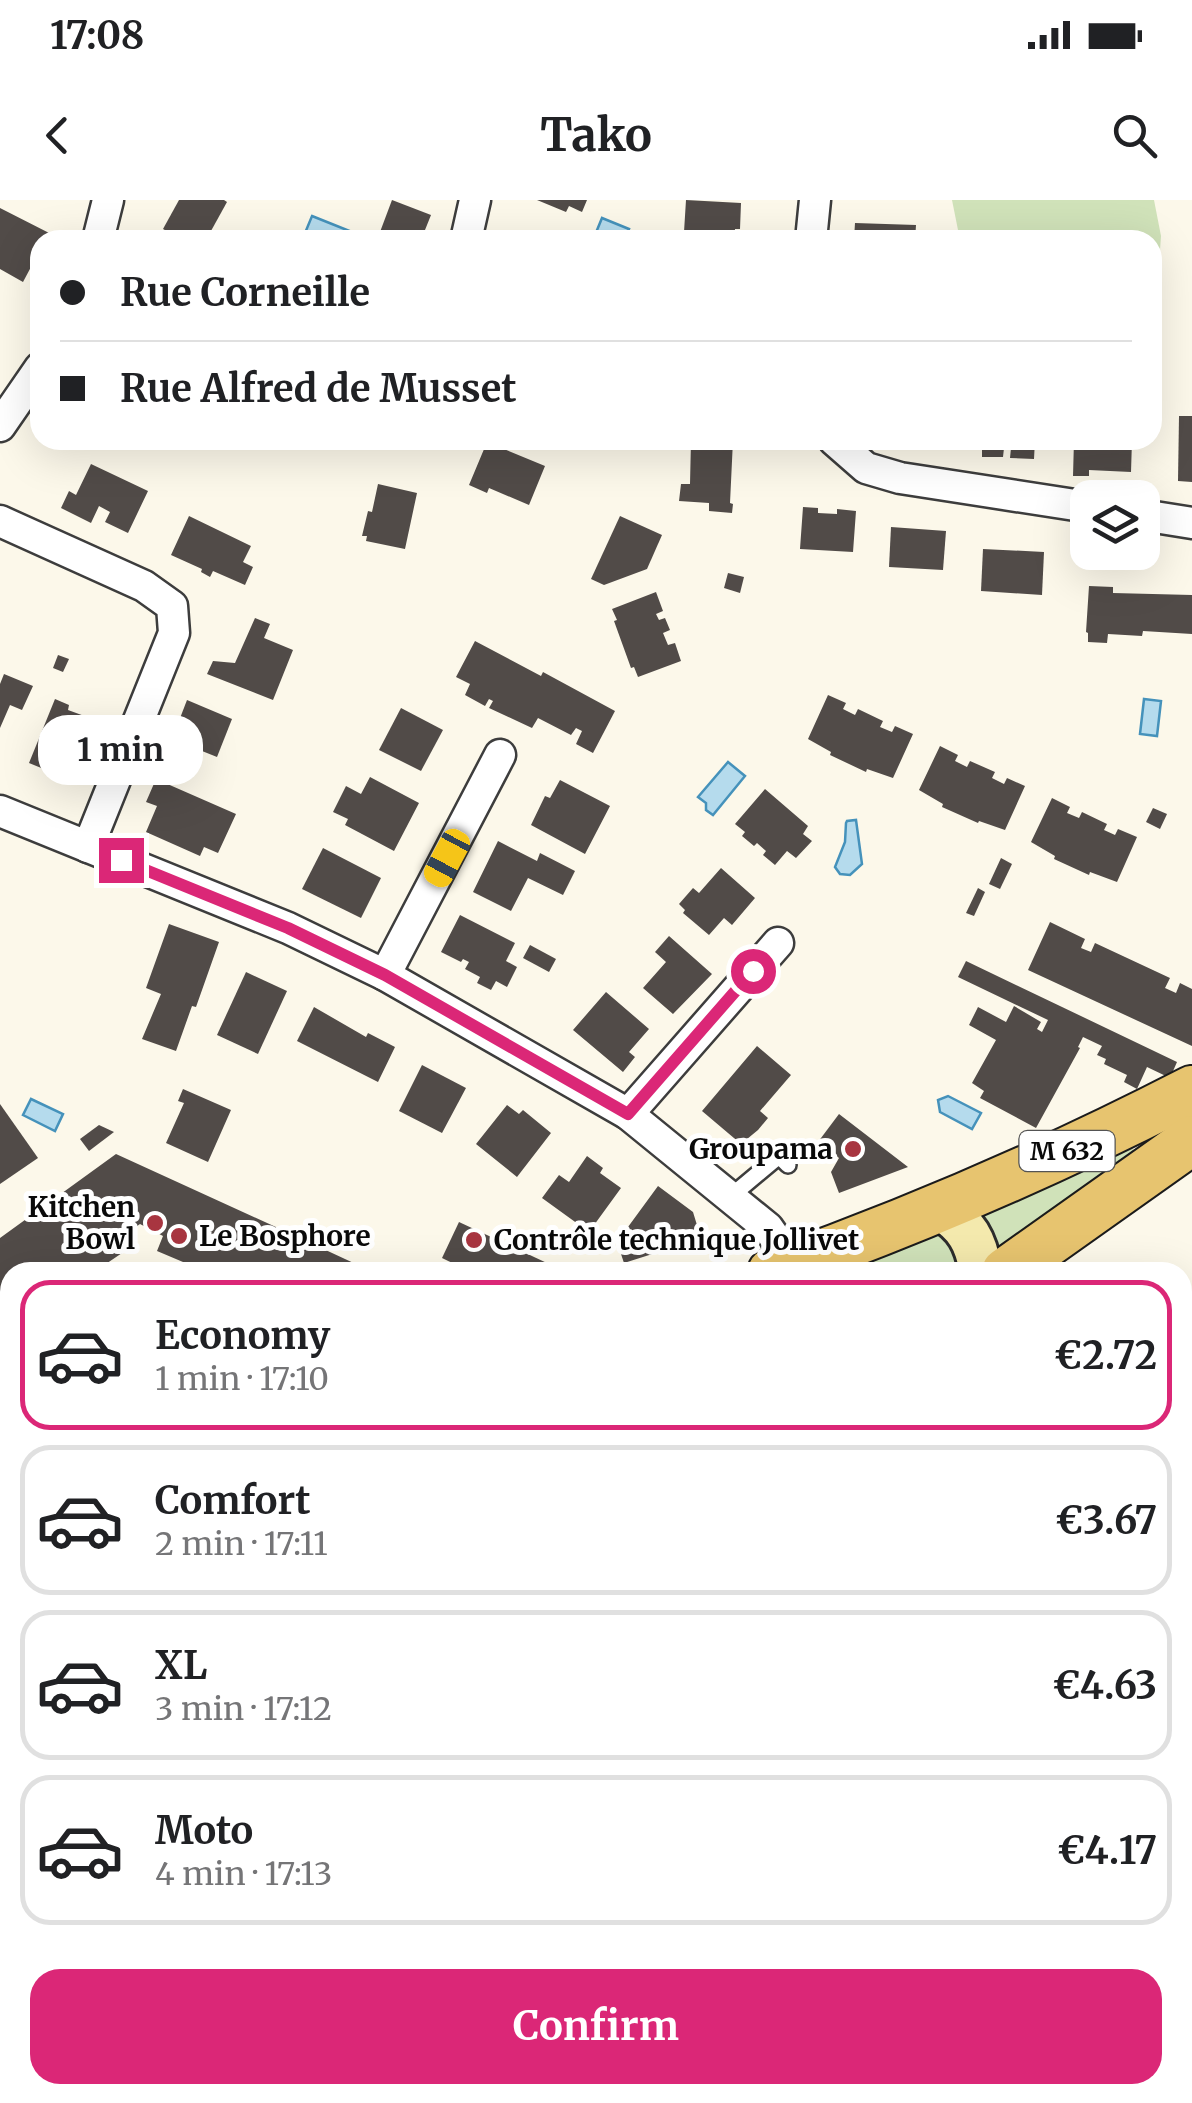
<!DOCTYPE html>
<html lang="en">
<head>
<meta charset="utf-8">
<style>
	:root { --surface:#fff; --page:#f6f6f6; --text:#202124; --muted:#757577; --line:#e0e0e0; --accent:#db2777 }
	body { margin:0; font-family:Merriweather,serif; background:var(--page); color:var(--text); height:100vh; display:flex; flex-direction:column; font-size:38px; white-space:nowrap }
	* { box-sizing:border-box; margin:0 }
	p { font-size:32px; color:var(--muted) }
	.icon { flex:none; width:55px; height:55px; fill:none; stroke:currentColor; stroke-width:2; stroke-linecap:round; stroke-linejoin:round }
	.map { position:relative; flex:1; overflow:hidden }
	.panel { position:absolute; left:0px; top:1062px; width:1192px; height:842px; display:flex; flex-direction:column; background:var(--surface); border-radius:30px 30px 0 0; box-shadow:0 10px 40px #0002 }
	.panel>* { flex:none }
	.banner { position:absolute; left:30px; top:30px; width:1132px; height:220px; border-radius:30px; box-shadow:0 10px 40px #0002; display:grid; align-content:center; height:220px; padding:0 30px; background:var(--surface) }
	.fabs { position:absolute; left:1070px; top:280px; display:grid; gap:20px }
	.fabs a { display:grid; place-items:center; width:90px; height:90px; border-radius:20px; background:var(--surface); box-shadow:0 10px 40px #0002; font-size:50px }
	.end { position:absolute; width:45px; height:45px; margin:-22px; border:12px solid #db2777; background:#fff; box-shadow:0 0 0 5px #fff }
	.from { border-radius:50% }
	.bubble { position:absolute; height:70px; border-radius:30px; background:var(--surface); box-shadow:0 10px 40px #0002; font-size:32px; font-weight:700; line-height:70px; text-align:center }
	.car { position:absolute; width:30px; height:60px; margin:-30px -15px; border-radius:12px; box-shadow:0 0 8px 2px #0007; background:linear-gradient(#f5c518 24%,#345 0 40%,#f5c518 0 76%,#345 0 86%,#f5c518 0) }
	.banner b { display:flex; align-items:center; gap:35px; height:95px; font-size:38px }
	.banner b+b { border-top:2px solid var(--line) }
	.banner i { width:25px; height:25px; background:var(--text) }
	ul { padding:18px 0 0; list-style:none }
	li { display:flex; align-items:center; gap:30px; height:150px; margin:0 20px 15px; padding:0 10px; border:5px solid var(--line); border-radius:30px }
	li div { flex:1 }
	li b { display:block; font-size:38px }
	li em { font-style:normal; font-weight:700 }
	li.on { border-color:var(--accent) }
	li>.icon { width:90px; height:90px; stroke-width:1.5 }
	.action { display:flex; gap:20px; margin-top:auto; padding:20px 30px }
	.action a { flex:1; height:115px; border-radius:30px; background:var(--accent); color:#fff; font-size:40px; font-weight:700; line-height:115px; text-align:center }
	.status { display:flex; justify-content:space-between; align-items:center; height:70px; padding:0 50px; background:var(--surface); direction:ltr }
	.status svg { height:28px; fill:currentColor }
	header { display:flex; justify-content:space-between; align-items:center; height:130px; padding:0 30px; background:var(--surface); font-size:45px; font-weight:700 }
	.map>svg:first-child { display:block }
</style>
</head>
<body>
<div class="status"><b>17:08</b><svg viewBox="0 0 49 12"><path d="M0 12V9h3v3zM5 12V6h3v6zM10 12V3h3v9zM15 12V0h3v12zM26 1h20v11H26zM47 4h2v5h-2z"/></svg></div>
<header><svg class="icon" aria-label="back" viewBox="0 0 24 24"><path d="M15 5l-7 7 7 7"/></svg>Tako<svg class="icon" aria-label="search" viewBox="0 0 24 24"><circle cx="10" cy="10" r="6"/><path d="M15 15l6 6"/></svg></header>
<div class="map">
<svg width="1192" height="1903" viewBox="0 0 1192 1903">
	<rect width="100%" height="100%" fill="#fcf8ea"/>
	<!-- green -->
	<g fill="#d0e2b9">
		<path d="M952,0H1154L1161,36L1153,153L1152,40H960Z"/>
		<path d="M1124,936L1137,955L995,1058L966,1009Z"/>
		<path d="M938,1033L950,1035L969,1072H862L866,1064L874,1060Z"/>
	</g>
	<!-- water -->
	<g fill="#b5dbed" stroke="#4592bb" stroke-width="2.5">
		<path d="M312,16L352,32L349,40H321L305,33Z"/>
		<path d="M602,18L629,29L624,40H608L595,35Z"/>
		<path d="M1144,499L1161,501L1157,536L1140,534Z"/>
		<path d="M728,562L745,576L713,615L706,610V603L698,597Z"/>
		<path d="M856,620L862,664L850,675L840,674L835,667L845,642L846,623L847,621Z"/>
		<path d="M948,896L981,913L972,929L940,912L938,900Z"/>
		<path d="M31,899L63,914L55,931L23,915Z"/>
	</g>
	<!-- building -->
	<g fill="#514b48">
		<path d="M179,0H224L227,2L206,40H183L163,29Z"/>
		<path d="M392,0L431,15L421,40H377Z"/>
		<path d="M537,0H587L582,12L569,6L566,12Z"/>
		<path d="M686,0L741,3L740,29H735L734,40H695L696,33L684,32Z"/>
		<path d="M0,8L55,36L53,40H40V50L23,82L0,69Z"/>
		<path d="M855,23L916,25L915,40H854Z"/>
		<path d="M1179,216H1192V282L1178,281Z"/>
		<path d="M691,240H733L730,303L733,304L732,313L709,311V303L679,301L681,284H690Z"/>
		<path d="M982,240H1035L1034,259L1010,258L1011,248H1004L1003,257H982Z"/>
		<path d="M1074,240H1132L1131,272L1089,270V276H1073Z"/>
		<path d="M487,242L545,266L529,305L489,288L487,293L469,285Z"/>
		<path d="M91,264L148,291L128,333L105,322L110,312L99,306L91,323L61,308L69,291L76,295Z"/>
		<path d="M378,284L417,293L405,349L366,341L367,336H362L368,311L372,312Z"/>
		<path d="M803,307L818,308V313L837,314V309L856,311L853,352L800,349Z"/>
		<path d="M189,316L251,346L243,362L253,367L245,385L213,371L210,377L201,372L202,369L171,355Z"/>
		<path d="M620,316L662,335L647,369L604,385L591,379Z"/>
		<path d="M891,327L946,331L943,370L889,367Z"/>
		<path d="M983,349L1044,352L1042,395L981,391Z"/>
		<path d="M728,373L744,377L740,393L724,388Z"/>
		<path d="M1089,386L1113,387V393L1192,395V434L1143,431L1142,436L1108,434L1107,443L1088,442V433L1086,432Z"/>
		<path d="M656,392L663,411L656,414L659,420L665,418L670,430L663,433L668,445L675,443L681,461L638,477L634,467L631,468L614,421L617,420L612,409Z"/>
		<path d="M255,418L270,424L264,438L293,450L273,500L207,474L213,461L235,463Z"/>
		<path d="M475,441L541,476L543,472L615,511L593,553L576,544L582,531L576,528L571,535L538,518L532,528L489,508L493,501L489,499L485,506L465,495L470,484L456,477Z"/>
		<path d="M58,455L69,459L63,472L53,468Z"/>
		<path d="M4,474L33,486L22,510L10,505L0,528V484Z"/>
		<path d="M828,495L846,503L843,509L855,515L858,509L883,521L880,527L892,532L895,526L913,534L893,578L867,569L866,572L830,555L831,552L808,539Z"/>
		<path d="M55,499L69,505L68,510L98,521L90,541L85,540L82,547L86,548L76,575L58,568L56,574L29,563Z"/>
		<path d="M187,500L232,519L217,557L172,539Z"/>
		<path d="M401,508L443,530L421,571L379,550Z"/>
		<path d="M940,546L958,555L955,561L967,567L970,561L995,572L992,578L1004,584L1007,578L1025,586L1005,630L979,621L978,623L942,607L943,604L919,590Z"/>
		<path d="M370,577L419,603L394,651L345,625L348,619L333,612L346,586L361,594Z"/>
		<path d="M156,579L236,614L218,653L204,647L200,656L146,632L157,606L146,602Z"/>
		<path d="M560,580L610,606L585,654L531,625L545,596L550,598Z"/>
		<path d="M765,589L808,626L803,634L812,641L796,658L787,651L775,665L763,655L766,651L757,643L754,646L742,636L745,632L735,624Z"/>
		<path d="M1052,598L1070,607L1067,613L1079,618L1082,612L1107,624L1104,630L1115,635L1118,629L1137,637L1117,682L1090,672L1089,675L1054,659L1055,656L1031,642Z"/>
		<path d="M1153,608L1167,614L1160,629L1146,622Z"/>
		<path d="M498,641L537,661L540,653L575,671L563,695L528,678L511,711L473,692Z"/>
		<path d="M323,648L381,678L361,718L302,689Z"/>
		<path d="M1001,658L1012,664L1000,689L989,684Z"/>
		<path d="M721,668L755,698L732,725L724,718L709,735L683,713L685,710L679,704L693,688L699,693Z"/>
		<path d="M978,688L985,692L974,716L966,713Z"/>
		<path d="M460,715L515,743L506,761L517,767L507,787L496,781L491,790L477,783L480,777L465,769L469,762L463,759L461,762L441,752Z"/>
		<path d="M1050,722L1085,739L1081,748L1091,752L1095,743L1170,778L1165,788L1176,793L1180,783L1192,789V846L1028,770Z"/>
		<path d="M169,724L219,742L196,807L192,806L176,851L142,839L161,794L146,788Z"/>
		<path d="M669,736L712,774L673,814L643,788L666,762L655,752Z"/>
		<path d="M530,745L556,759L549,772L523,758Z"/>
		<path d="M966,761L1177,862L1170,878L1147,867L1137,889L1124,882L1127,875L1104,864L1106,859L1097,855L1102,846L1083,837L1078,847L1080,848L1036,928L980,898L984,891L972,883L996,840L969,825L978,807L1006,822L1014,806L1041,822L1037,829L1042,832L1048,820L958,777Z"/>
		<path d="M246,772L287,791L258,854L217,835Z"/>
		<path d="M606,792L649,829L629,852L635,857L623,872L573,830Z"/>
		<path d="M314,807L366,837L368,833L395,847L378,882L297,841Z"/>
		<path d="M757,846L791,875L760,911L768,918L758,930L741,944L702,911Z"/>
		<path d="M422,865L466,888L442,933L399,911Z"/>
		<path d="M183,889L231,910L208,962L166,943L184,903L178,901Z"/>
		<path d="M0,904L38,958L0,984Z"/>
		<path d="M507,905L519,914L523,910L551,933L517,977L476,944Z"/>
		<path d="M839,914L908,967L839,993L831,972L839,958L818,942Z"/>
		<path d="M99,925L114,932L89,951L80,939Z"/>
		<path d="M116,954L289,1033L373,1072H178L183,1062L157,1051L163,1036L140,1024L117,1040L125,1051L94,1072H10V1133L0,1141V1038Z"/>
		<path d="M587,956L603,968L600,973L621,988L589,1032L542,998L559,975L569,982Z"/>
		<path d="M658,986L693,1012L700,1035L664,1048L665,1050L624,1063L617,1042Z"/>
		<path d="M459,1022L549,1064L545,1072H471L442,1058Z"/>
		<path d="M1182,1114L1192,1126V1186L1182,1189Z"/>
		<path d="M1182,1347L1192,1359V1379L1187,1384L1182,1379Z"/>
		<path d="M0,1444L10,1449V1511L0,1506Z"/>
		<path d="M0,1554L10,1560V1668L0,1663Z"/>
		<path d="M1182,1668L1192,1675V1695L1182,1708Z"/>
		<path d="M10,1759V1797L0,1801V1762Z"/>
		<path d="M205,1895H264L259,1903H201Z"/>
		<path d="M297,1895H318L313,1903Z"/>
		<path d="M472,1895H515L512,1903H469Z"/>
		<path d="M711,1895H826L822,1903H728Z"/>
		<path d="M874,1895H924L921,1903H891Z"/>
		<path d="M1068,1895H1100L1094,1903H1079Z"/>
	</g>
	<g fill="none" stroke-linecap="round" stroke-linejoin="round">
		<defs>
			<g id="lane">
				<path d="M730,997L779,956L788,965"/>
				<path d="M0,1405L10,1401"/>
			</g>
			<g id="street">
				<path d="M98,40L108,0"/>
				<path d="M466,40L475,0"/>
				<path d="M811,40L815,0"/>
				<path d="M0,226L40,168"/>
				<path d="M834,240L866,268L900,278L1088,307"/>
				<path d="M1142,315L1192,323"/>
				<path d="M0,321L144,386L172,406L174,433L88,647"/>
				<path d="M0,611L288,728L385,775L628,914L768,1028L794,1065"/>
				<path d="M385,775L500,555"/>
				<path d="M628,914L778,743"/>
				<path d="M1182,1891L1192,1885"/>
			</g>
			<g id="secondary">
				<path d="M940,1008C967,1025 976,1041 981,1072"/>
				<path d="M387,1903L393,1895"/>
			</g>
			<g id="primary">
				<path d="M772,1072C916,1021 1056,960 1192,890"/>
				<path d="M1006,1072L1192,940"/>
				<path d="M0,1303L10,1298"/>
				<path d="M0,1369L10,1365"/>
			</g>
		</defs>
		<!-- lane casing -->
		<use href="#lane" stroke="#3d3d3d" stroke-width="20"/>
		<!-- street casing -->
		<use href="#street" stroke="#3d3d3d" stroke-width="35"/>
		<!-- secondary casing -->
		<use href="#secondary" stroke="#2c2c2c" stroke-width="48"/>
		<!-- primary casing -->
		<use href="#primary" stroke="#1b1b1b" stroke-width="52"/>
		<!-- lane -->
		<use href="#lane" stroke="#fff" stroke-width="15"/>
		<!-- street -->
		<use href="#street" stroke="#fff" stroke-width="30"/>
		<!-- secondary -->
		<use href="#secondary" stroke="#f4e9ad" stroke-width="42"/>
		<!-- primary -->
		<use href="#primary" stroke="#e7c46f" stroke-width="48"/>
	</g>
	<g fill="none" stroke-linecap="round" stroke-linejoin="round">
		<!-- route -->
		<path stroke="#db2777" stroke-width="12" d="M121,660L288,728L385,775L628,914L753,771"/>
	</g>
	<!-- markers -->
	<g fill="#a83540" stroke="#fff" stroke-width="4">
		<circle cx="853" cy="949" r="10"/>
		<circle cx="155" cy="1023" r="10"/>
		<circle cx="179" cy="1036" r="10"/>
		<circle cx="474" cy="1040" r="10"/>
	</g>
	<g text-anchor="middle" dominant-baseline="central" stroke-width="10" stroke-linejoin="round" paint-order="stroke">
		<!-- shield labels -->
		<rect fill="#fff" stroke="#545454" stroke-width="2.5" x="1019.5" y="931" width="95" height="40" rx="8"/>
		<g font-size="25" font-weight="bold" fill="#0a0a0a">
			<text x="1067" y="951">M 632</text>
		</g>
		<!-- poi labels -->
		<g font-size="28" font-weight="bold" fill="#0a0a0a" stroke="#fff" text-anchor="end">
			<text x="833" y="949">Groupama</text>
			<text x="135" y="1007">Kitchen<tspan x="135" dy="32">Bowl</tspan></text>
			<text x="199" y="1036" text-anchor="start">Le Bosphore</text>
			<text x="494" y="1040" text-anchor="start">Contrôle technique Jollivet</text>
		</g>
	</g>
</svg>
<div class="fabs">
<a><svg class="icon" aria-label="layers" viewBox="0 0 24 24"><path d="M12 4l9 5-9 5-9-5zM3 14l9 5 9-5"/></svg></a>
</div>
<i class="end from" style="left:753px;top:771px"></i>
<i class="end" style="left:121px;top:660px"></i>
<div class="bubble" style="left:38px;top:515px;width:165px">1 min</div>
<i class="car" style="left:447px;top:658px;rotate:208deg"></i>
<div class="banner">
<b><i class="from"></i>Rue Corneille</b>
<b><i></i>Rue Alfred de Musset</b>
</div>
<section class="panel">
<ul>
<li class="on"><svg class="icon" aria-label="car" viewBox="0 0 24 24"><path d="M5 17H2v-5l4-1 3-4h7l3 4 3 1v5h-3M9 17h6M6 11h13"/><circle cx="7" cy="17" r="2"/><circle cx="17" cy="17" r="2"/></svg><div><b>Economy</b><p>1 min · 17:10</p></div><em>€2.72</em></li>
<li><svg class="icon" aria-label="car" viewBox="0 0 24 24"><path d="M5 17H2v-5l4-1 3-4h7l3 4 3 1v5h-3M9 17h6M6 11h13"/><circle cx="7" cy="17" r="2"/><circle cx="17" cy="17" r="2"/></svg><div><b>Comfort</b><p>2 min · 17:11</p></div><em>€3.67</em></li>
<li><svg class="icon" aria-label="car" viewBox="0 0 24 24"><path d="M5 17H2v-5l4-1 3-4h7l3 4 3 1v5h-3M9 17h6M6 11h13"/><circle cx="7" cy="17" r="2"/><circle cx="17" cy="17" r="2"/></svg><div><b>XL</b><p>3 min · 17:12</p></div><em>€4.63</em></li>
<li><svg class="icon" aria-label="car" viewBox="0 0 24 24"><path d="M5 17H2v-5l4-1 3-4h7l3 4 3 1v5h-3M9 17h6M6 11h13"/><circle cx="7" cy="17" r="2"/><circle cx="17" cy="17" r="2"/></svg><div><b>Moto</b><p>4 min · 17:13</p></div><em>€4.17</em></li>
</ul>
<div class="action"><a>Confirm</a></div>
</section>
</div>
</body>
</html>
